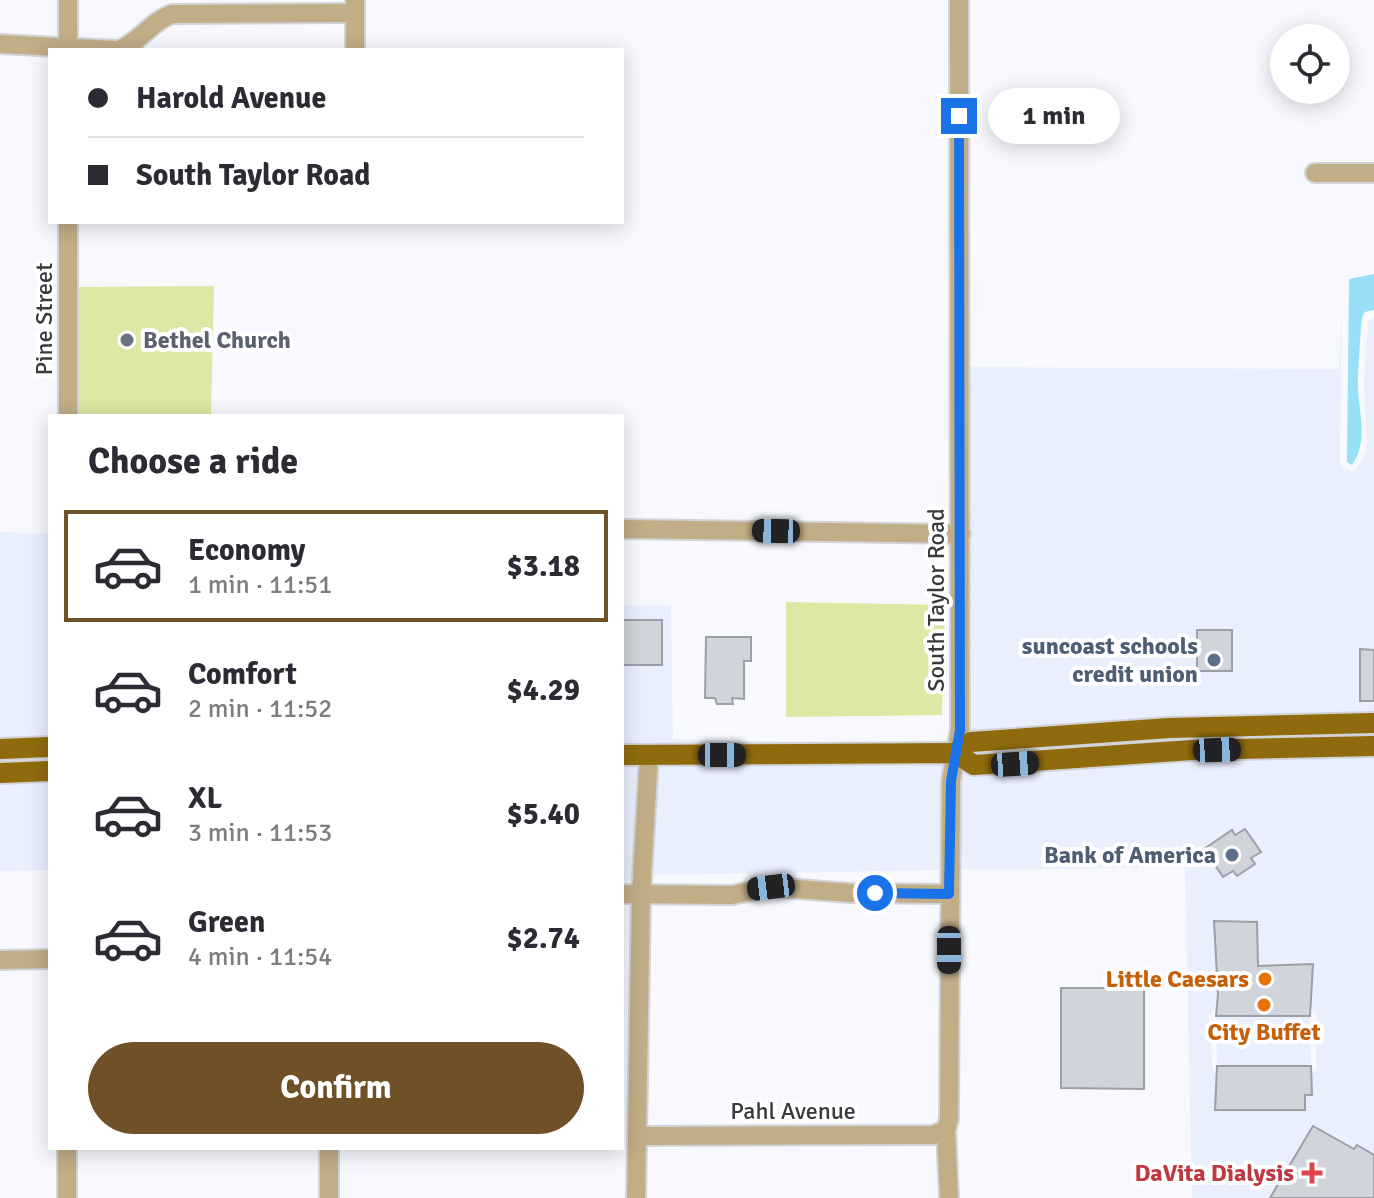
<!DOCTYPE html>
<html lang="en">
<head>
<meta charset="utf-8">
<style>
	:root { --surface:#fff; --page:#f7f7f7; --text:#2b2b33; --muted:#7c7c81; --line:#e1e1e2; --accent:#705026 }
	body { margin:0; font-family:Signika,sans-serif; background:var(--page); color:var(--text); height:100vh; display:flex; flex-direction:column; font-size:30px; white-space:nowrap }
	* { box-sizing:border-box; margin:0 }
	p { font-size:26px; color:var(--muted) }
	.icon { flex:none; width:44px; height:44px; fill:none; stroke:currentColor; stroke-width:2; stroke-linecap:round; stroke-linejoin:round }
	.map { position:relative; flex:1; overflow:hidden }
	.drawer { position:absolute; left:48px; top:414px; width:576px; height:736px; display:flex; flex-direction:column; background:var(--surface); border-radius:0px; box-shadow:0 4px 20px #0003 }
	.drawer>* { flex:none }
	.hud { position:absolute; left:48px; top:48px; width:576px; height:176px; border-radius:0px; box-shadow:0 4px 20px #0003; display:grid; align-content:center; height:176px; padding:0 40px; background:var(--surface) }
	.tools { position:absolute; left:1270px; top:24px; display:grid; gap:16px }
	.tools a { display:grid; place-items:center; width:80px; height:80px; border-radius:50%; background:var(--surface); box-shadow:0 4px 20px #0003; font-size:40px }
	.end { position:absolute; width:36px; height:36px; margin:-18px; border:10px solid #1a73e8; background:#fff; box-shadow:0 0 0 4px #fff }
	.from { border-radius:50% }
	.bubble { position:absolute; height:56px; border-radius:28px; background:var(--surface); box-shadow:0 4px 20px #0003; font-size:26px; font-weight:700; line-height:56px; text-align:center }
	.car { position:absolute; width:24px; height:48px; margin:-24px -12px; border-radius:10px; box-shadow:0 0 6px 2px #0007; background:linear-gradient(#222 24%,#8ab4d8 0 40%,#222 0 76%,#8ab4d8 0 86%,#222 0) }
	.hud b { display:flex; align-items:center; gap:28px; height:76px; font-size:30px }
	.hud b+b { border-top:2px solid var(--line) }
	.hud i { width:20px; height:20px; background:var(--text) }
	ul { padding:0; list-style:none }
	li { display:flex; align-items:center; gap:24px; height:112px; margin:0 16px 12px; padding:0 24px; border:4px solid transparent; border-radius:0px }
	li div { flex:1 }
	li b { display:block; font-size:30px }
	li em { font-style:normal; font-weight:700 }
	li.current { border-color:var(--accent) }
	li>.icon { width:72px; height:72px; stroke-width:1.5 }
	h2 { padding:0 40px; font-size:36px; line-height:96px }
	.action { display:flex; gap:16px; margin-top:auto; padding:16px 40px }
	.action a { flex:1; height:92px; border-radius:48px; background:var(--accent); color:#fff; font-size:32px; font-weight:700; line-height:92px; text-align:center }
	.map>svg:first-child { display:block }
</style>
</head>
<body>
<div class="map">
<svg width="1374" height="1198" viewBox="0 0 1374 1198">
	<rect width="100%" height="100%" fill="#f7f9fe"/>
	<!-- built -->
	<g fill="#eaeffd" fill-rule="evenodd">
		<path d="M1342,300L1340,462L1344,468L1354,472L1367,452L1364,380L1368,321L1374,318V714L966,735L968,367L1339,369Z"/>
		<path d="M0,532L50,534V739L0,741Z"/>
		<path d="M622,605H671L673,739L948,745L622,747Z"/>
		<path d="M1374,731V737L976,757L970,753L1169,736Z"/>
		<path d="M1374,755V1198H1192L1185,867L957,870L960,767L975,774L1015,773L1192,759ZM1216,1008L1314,1010L1317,1016L1316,1071L1311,1073L1213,1072L1209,1016Z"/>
		<path d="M946,762L942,870L650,875L657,764Z"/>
		<path d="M622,764H641L634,880L622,882Z"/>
		<path d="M50,780V870L0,871V782Z"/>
		<path d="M1216,1016H1310L1311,1066H1217Z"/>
	</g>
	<!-- green -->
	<g fill="#dce8a4">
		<path d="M214,286L211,416H76V287Z"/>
		<path d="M786,602L945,605L942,715L786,717Z"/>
	</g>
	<!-- water -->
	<path fill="#98e0f5" d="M1374,274V310L1365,312L1362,318C1360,338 1359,357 1358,377C1356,405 1371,440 1352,465L1347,462L1349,279Z"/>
	<!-- building -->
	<g fill="#d1d4da" stroke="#9d9fa6" stroke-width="2">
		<rect x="622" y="620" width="40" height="45"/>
		<rect x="1197" y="630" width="35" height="41"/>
		<path d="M706,637H751V661H744V699L732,698L733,704H717L715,698H705Z"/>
		<path d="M1360,649L1374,650V701H1360Z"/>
		<path d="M1245,829L1261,852L1251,858L1255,864L1237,876L1233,871L1223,877L1204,849L1232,830L1235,835Z"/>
		<path d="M1214,921L1257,922L1258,966L1313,964L1310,1016H1216L1218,994Z"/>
		<path d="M1061,988H1144V1089L1061,1088Z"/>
		<path d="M1217,1066H1311L1312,1095H1305V1110H1215Z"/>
		<path d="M1313,1126L1354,1149L1357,1145L1374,1155V1198H1270Z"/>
	</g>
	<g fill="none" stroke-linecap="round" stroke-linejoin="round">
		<defs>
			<g id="minor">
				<path d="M68,0V50"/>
				<path d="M355,0V50"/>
				<path d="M0,44L115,50"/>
				<path d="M119,50C140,42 150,22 172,14L355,13"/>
				<path d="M1315,173H1374"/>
				<path d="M68,416V222"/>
				<path d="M622,529L961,534"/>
				<path d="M622,894L732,895L771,887L850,893L949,894"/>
				<path d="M0,960L50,959"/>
				<path d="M638,1136L933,1135L946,1130"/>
				<path d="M67,1148V1198"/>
				<path d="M329,1148V1198"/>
				<path d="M636,1198L641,895L649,755"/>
				<path d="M949,1198L946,1130L949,1119L951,781L960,730L959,0"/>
			</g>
			<g id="major">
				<path d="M0,749L50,747"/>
				<path d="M955,753L971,742L1169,728L1374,723"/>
				<path d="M622,755L955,753L974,765L1192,750L1374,746"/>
				<path d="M0,773L50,771"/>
			</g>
		</defs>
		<!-- minor casing -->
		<use href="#minor" stroke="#d1d3d7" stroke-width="22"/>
		<!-- major casing -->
		<use href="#major" stroke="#d1d3d7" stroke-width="24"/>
		<!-- minor -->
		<use href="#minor" stroke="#c1ad86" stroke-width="18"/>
		<!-- major -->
		<use href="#major" stroke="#906b0d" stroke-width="20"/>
	</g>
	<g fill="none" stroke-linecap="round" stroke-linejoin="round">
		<!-- route -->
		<path stroke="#1a73e8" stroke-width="10" d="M875,893L949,894L951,781L960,730L959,116"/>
	</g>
	<!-- markers -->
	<circle fill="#6b7280" stroke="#fff" stroke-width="3" cx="127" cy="340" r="8"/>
	<g fill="#5c6f8a" stroke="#fff" stroke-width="3">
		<circle cx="1214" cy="660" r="8"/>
		<circle cx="1232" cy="855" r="8"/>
	</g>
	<g fill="#e8710a" stroke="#fff" stroke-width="3">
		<circle cx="1265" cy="979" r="8"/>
		<circle cx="1264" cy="1005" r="8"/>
	</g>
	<path fill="#e0444e" stroke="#fff" stroke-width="3" d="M1308 1161h8v8h8v8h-8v8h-8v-8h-8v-8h8z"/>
	<g text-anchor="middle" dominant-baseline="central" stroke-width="8" stroke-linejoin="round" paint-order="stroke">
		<!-- street labels -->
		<g font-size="24" fill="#393a3d" stroke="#fff">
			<text transform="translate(44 319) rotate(-90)">Pine Street</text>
			<text transform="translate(936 600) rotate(-90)">South Taylor Road</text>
			<text x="793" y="1111">Pahl Avenue</text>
		</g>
		<!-- worship labels -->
		<g font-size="24" font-weight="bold" fill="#5b616d" stroke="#fff" text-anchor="start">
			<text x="143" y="340">Bethel Church</text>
		</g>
		<!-- service labels -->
		<g font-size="24" font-weight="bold" fill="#4e5e75" stroke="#fff" text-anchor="end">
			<text x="1198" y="646">suncoast schools<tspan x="1198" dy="28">credit union</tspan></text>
			<text x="1216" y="855">Bank of America</text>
		</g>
		<!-- food labels -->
		<g font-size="24" font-weight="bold" fill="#c56008" stroke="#fff" text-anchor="end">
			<text x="1249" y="979">Little Caesars</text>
			<text x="1264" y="1032" text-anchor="middle">City Buffet</text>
		</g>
		<!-- health labels -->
		<g font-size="24" font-weight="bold" fill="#be3a42" stroke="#fff" text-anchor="end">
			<text x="1294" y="1173">DaVita Dialysis</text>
		</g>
	</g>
</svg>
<div class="tools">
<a><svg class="icon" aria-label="locate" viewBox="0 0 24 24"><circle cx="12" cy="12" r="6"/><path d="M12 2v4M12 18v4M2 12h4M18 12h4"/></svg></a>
</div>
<i class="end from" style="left:875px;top:893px"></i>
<i class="end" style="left:959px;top:116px"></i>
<div class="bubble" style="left:988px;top:88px;width:132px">1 min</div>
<i class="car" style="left:776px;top:531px;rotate:271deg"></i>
<i class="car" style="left:1217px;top:750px;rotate:88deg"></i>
<i class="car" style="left:722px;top:755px;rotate:90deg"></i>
<i class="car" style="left:1015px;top:764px;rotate:86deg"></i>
<i class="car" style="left:771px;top:887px;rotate:263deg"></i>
<i class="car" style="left:949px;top:950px;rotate:180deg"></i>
<div class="hud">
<b><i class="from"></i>Harold Avenue</b>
<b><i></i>South Taylor Road</b>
</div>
<section class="drawer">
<h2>Choose a ride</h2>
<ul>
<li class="current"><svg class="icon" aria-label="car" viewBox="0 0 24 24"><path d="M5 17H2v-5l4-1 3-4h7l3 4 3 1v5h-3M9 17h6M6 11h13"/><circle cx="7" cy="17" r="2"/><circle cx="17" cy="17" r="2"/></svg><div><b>Economy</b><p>1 min · 11:51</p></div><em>$3.18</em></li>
<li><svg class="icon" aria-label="car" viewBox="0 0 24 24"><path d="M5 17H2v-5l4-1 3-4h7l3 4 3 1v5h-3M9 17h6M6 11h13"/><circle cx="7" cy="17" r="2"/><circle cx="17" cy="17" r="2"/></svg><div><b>Comfort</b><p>2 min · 11:52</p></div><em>$4.29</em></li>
<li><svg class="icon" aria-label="car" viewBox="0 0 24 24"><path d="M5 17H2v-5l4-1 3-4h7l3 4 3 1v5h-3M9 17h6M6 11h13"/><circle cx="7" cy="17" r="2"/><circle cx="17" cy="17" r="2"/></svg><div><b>XL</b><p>3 min · 11:53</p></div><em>$5.40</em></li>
<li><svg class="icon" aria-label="car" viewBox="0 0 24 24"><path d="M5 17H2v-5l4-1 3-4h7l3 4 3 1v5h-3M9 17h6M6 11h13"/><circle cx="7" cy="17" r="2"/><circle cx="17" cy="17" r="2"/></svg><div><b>Green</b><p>4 min · 11:54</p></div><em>$2.74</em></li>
</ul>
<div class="action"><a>Confirm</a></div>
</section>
</div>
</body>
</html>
